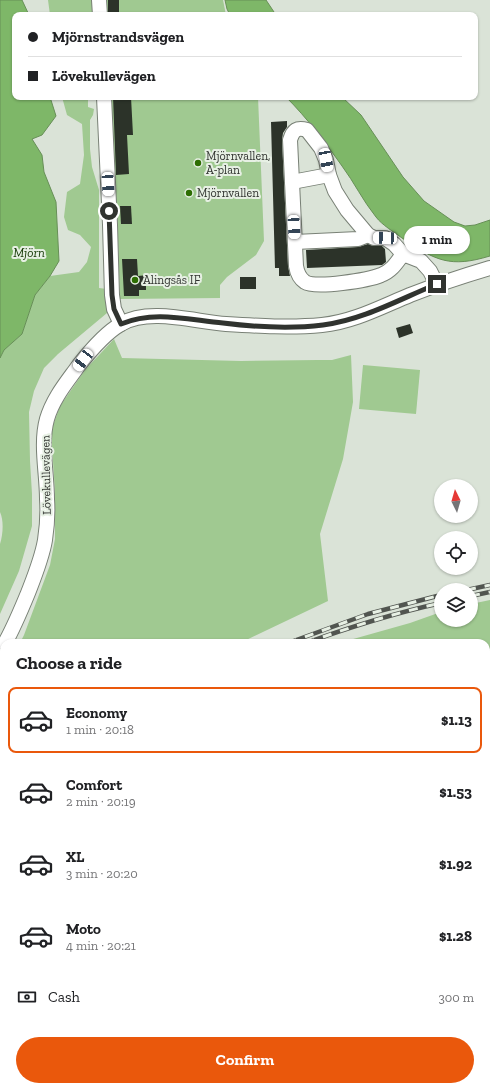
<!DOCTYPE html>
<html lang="en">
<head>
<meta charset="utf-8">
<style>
	:root { --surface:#fff; --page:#f6f6f6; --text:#202124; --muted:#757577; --line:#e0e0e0; --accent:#ea580c }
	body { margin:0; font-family:"Zilla Slab",serif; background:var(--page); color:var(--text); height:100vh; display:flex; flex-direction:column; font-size:15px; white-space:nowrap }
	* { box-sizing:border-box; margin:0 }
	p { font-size:13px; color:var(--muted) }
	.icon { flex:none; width:22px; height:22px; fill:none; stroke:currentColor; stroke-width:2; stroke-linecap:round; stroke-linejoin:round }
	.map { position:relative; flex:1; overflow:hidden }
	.panel { position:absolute; left:0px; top:639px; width:490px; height:452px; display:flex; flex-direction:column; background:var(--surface); border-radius:12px 12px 0 0; box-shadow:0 1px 3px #0004 }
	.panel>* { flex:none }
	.hud { position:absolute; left:12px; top:12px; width:466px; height:88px; border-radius:8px; box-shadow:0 1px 3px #0004; display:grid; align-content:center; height:88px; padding:0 16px; background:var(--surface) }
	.needle { width:26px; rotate:355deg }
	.controls { position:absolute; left:434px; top:479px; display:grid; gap:8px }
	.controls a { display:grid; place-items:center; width:44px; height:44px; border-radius:50%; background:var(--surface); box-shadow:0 1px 3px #0004; font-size:20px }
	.end { position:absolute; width:18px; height:18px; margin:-9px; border:5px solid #30332f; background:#fff; box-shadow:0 0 0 2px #fff }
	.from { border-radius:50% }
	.bubble { position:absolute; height:28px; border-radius:14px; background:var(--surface); box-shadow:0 1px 3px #0004; font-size:13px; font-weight:700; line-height:28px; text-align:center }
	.car { position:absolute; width:12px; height:24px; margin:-12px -6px; border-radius:5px; box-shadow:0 0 3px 1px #0007; background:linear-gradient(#fff 24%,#345 0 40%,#fff 0 76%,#345 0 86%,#fff 0) }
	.hud b { display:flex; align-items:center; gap:14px; height:38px; font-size:15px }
	.hud b+b { border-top:1px solid var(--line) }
	.hud i { width:10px; height:10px; background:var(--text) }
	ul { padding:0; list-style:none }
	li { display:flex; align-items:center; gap:12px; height:66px; margin:0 8px 6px; padding:0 8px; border:2px solid transparent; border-radius:8px }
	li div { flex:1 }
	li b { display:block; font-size:15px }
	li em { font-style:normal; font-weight:700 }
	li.on { border-color:var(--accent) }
	li>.icon { width:36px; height:36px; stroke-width:1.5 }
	h2 { padding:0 16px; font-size:18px; line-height:48px }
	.pay { display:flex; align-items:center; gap:10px; height:44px; padding:0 16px; font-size:15px }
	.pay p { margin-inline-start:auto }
	.primary-button { display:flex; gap:8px; margin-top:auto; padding:8px 16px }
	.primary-button a { flex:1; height:46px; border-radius:24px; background:var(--accent); color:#fff; font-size:16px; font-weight:700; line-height:46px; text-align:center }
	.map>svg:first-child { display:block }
</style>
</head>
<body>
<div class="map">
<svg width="490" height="1091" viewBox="0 0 490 1091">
	<rect width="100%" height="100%" fill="#dae3d7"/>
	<!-- green -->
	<g fill="#a0c991">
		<path d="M48,0H94L95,13L87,14V15H50Z"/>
		<path d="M105,0H223L226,15H106Z"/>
		<path d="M62,97H88V107L94,109L93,115L90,120V149L92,167L99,190V288L107,289V313L58,354L44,368L34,391L29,412L30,461L32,494V526L19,571L0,614V544C3,534 4,521 0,512V358L4,350L22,334L35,295L50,276L79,272L87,262L91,247L80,235L68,230L64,217L67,192L80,184L84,155L82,124L67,115Z"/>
		<path d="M110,97H258L264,241L256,255L227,277L220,285V298L120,299L117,209L113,176Z"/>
		<path d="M114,339L122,358L241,361L318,360H332L351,355L353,402L343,459L320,534L328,601L240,643H20L24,635L50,565L55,539V492L51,431L60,406L85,370Z"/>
		<path d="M363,365L420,370L416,414L359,409Z"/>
		<path d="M490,600V1091H245L253,1087H486V643H339L410,623L441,612V620H471V604Z"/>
		<path d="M4,670V810L0,814V676Z"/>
		<path d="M4,850V1003L0,1006V854Z"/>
		<path d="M0,1071L4,1075V1087H8L6,1091H0Z"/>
		<path d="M172,1087H210L214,1091H174Z"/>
	</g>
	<!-- water -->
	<g fill="#7eb768" stroke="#678f57">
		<path d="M0,0H22L29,15H15V97H50L56,116L42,135L32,139L42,155L44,172L56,202L59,261L50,276L35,295L22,334L4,350L0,358Z"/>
		<path d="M225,0H266L276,15H230L227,9Z"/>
		<path d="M286,97H342L361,115L403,177L424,201L454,222L465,226L475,225L490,220V256C450,268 436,261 402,238C394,232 382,225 376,217C363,201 354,182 342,166C325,142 307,118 286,97Z"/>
	</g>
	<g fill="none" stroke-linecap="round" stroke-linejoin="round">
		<!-- stream -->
		<g stroke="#678f57" stroke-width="3">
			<path d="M486,718L490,691"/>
			<path d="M486,859L490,862"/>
		</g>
	</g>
	<!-- building -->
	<g fill="#2c3329">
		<rect x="108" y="0" width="11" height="15"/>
		<path d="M113,97H131L133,135H127L129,174L116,175Z"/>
		<path d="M287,121V127L283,133L282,140L288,266L290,276H279V268H275L271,122Z"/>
		<path d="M120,206H131L132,224H121Z"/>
		<path d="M368,244L374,246H382L385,249L386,262L382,265L307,268L306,250L358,247Z"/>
		<path d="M122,259H137L138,276L148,275V285L146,286V290H139V296H124Z"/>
		<rect x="240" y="277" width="16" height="12"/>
		<path d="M410,324L413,333L399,338L396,328Z"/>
	</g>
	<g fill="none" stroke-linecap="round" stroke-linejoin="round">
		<defs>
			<g id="minor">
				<path d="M99,0L100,15"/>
				<path d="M104,97L110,225L112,295L114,309L121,324"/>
				<path d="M292,182L329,175"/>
				<path d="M295,242L358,239L368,235"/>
				<path d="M403,254C397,262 392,271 381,275C369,280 315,289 305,282C299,278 297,272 296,266L290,140C293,130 297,127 307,130L321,148L326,160L329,175L335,191L347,210L368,235L374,238H385L394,244L403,254L421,261L430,271L437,285"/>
				<path d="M5,643C14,627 21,610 28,593C35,575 42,558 45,540C47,527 48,513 47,499C47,473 40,444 47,419C53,398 67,382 79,365C90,351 105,333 121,324C149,307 196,322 226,324C258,326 291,328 322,325C353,322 381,307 410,295C436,285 463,276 490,268"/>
				<path d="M486,768H490"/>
				<path d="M0,1021L4,1016"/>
				<path d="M108,1091L113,1087"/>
			</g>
		</defs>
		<!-- minor casing -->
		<use href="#minor" stroke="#798176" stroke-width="16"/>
		<!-- minor -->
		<use href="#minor" stroke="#fff" stroke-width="14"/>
		<defs>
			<g id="rail">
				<path d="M467,590L490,585"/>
				<path d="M471,596L490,592"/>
				<path d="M288,643L368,614L441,595"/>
				<path d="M306,643C350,627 395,613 441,603"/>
				<path d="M0,833L4,829"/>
				<path d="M0,842L4,838"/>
			</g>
		</defs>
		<!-- rail casing -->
		<use href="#rail" stroke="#515550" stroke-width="4.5"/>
		<!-- rail -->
		<use href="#rail" stroke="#e7f0e4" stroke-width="3" stroke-dasharray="9" stroke-linecap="butt"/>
	</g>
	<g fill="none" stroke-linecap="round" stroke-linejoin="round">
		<!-- route -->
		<path stroke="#30332f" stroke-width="5" d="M109,211L112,295L114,309L121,324C154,310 189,320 223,323C255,327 291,329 323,325C363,320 400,299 437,284"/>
	</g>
	<!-- markers -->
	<g fill="#2d6d02" stroke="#e7f0e4" stroke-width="1.5">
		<circle cx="198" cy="163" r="4"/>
		<circle cx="189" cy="193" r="4"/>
		<circle cx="135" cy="280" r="4"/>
	</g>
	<g text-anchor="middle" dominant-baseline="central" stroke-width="4" stroke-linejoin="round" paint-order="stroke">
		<!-- poi labels -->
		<g font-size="12" fill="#30332f" stroke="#e7f0e4" text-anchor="start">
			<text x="206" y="156">Mjörnvallen,<tspan x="206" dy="14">A-plan</tspan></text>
			<text x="197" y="193">Mjörnvallen</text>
			<text x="143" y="280">Alingsås IF</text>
		</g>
		<!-- street labels -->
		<g font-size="12" fill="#30332f" stroke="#e7f0e4">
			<text transform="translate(46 475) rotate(-91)">Lövekullevägen</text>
		</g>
		<!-- water labels -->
		<g font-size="13" font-style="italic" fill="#113600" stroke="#e7f0e4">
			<text x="29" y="252">Mjörn</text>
		</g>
	</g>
</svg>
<div class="controls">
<a><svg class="needle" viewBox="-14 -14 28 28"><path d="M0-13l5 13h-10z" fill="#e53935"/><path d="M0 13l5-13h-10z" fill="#757577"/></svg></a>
<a><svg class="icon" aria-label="locate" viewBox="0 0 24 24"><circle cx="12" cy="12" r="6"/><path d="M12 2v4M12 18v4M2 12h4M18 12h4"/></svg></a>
<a><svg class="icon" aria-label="layers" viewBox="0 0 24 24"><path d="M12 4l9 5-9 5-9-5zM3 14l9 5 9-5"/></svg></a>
</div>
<i class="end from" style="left:109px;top:211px"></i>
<i class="end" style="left:437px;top:284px"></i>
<div class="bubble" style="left:404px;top:226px;width:66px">1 min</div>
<i class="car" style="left:326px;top:160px;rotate:169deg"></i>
<i class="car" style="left:108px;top:184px;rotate:177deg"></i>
<i class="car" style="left:294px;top:227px;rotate:177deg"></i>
<i class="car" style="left:385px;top:238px;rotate:272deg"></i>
<i class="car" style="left:83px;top:360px;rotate:217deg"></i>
<div class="hud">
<b><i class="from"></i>Mjörnstrandsvägen</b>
<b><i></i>Lövekullevägen</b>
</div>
<section class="panel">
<h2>Choose a ride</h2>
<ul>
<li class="on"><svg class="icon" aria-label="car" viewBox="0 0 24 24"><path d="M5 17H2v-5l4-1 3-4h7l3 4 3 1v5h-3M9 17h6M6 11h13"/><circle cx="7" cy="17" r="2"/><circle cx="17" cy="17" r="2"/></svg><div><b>Economy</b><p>1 min · 20:18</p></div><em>$1.13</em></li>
<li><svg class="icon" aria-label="car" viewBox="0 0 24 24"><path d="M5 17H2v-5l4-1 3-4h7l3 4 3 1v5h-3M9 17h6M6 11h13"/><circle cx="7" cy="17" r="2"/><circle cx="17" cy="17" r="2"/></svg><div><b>Comfort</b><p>2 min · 20:19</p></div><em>$1.53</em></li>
<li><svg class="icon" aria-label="car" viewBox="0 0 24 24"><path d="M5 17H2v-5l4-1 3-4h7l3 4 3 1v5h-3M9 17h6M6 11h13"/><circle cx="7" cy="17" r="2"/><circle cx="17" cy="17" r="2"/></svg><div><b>XL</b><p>3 min · 20:20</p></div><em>$1.92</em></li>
<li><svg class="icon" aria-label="car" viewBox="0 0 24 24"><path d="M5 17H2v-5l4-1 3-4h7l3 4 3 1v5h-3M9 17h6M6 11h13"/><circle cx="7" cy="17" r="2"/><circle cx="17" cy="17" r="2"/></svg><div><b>Moto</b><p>4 min · 20:21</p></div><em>$1.28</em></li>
</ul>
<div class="pay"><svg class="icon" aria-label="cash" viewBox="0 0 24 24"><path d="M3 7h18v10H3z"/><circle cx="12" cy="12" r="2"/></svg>Cash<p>300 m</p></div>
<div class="primary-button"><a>Confirm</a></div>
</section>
</div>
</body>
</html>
